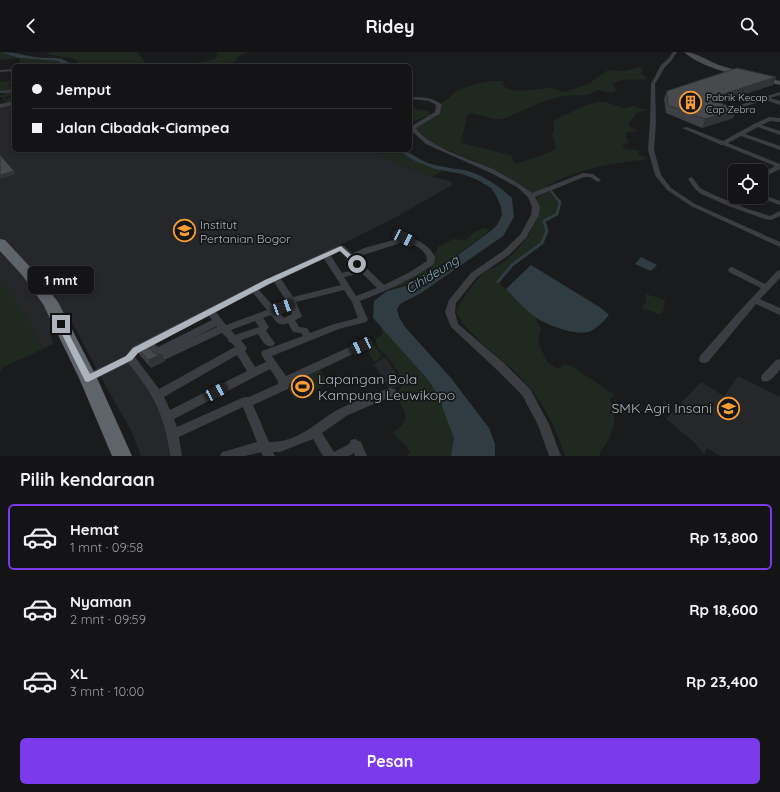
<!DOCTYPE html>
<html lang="id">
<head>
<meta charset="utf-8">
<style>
	:root { --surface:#141416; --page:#212123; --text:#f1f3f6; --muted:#9d9ea1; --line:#333335; --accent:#7c3aed }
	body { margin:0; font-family:Quicksand,sans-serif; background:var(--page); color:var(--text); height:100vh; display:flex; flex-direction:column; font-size:15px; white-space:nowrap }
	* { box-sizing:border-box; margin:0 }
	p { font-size:13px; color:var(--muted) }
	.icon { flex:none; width:22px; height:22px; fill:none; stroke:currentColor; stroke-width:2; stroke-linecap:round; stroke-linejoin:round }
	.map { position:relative; height:404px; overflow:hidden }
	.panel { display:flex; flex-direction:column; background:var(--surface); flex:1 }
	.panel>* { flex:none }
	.guide { position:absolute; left:12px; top:12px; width:400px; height:88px; border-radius:6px; box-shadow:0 2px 6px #0003,0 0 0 1px var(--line); display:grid; align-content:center; height:88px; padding:0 20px; background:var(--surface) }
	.controls { position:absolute; left:728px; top:112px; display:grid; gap:8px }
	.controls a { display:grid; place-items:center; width:40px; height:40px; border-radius:6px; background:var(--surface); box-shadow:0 2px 6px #0003,0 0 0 1px var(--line); font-size:20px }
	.end { position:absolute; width:18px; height:18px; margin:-9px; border:5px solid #adb4bd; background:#111; box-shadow:0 0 0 2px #111 }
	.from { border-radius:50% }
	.bubble { position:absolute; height:28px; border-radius:6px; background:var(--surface); box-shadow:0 2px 6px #0003,0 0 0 1px var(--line); font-size:13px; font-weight:800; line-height:28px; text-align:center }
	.car { position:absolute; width:12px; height:24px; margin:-12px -6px; border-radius:5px; box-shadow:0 0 3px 1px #0007; background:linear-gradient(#222 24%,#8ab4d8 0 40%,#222 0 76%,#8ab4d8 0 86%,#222 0) }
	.guide b { display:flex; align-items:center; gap:14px; height:38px; font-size:15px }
	.guide b+b { border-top:1px solid var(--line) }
	.guide i { width:10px; height:10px; background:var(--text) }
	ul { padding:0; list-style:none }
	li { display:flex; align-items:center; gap:12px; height:66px; margin:0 8px 6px; padding:0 12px; border:2px solid transparent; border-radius:6px }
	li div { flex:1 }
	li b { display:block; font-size:15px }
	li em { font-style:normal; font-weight:800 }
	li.on { border-color:var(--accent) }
	li>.icon { width:36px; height:36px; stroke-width:1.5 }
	h2 { padding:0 20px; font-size:18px; line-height:48px }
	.cta { display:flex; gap:8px; margin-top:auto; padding:8px 20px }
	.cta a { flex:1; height:46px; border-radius:6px; background:var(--accent); color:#fff; font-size:16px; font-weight:800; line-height:46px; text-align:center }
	header { display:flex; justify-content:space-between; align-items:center; height:52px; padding:0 20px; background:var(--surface); font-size:18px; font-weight:800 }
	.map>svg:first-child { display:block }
</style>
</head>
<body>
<header><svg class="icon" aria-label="back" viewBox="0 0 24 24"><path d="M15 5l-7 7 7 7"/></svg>Ridey<svg class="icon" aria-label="search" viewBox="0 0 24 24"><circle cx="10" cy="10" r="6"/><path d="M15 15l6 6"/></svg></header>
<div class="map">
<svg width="780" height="404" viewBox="0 0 780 404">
	<rect width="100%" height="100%" fill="#1a1b1d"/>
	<!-- built -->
	<g fill="#26272a">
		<path d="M14,53V98H374L391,109L431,125L451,129L452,133L398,164L306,210L121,307L130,312L138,320L165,364L169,404H141L131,378L114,349L70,267L50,276L53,292L43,297L36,283L0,316V56Z"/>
		<path d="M385,305L403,332L390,337L374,312Z"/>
		<path d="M738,324L780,345V404H720L707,396L704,403L695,391L666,367L701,330L724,344Z"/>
	</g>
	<!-- green -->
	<g fill="#202920">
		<path d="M0,0L24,7L58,9L60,10V14H20V6L0,8Z"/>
		<path d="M52,0H137L148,14H80L77,9L74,7L45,2Z"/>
		<path d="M217,0H247L237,5L236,9L220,14H182L216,7Z"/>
		<path d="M638,15L643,17L641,22L649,27C637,29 623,25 613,31L616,39L611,41L598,38C587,46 577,42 565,44C558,44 554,48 547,48L503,67H494L471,61L467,63L461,91L511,103L515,112L548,101L556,96L555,90L552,84L554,77L553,70L558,66L590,52L600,50H605L624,56L634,54L648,59L638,60L629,70V74L635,77L637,79L629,80L626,82V85L629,90L622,94L626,97L639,98L638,102L648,107C611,112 580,115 547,134L548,136L533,141L499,120L432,91L422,83L416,75L437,65L442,59L441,51C448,48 451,43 457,39C467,34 493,26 504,30L502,33C517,44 533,36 551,36C557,36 559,40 565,40L588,32L608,18L624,19Z"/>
		<path d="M13,28L12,31L9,32L14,39V44L5,45L4,47L13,46L14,50L6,51L2,45H0V43H3L4,40L0,39V30Z"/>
		<path d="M410,56L429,59L430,63L410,71Z"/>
		<path d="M374,98H397L413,108L443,119L431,125L391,109Z"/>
		<path d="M551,139L560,150C558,167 555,162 544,169C545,172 547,175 547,178C550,192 521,206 512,213C506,218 504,226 498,230L535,265L541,277L538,291L548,311L558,317L563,313H570L615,343L609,347C620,368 612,384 599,402L600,404H565C556,374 540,345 518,323C498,302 470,286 456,260C462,248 477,223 490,217C493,215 495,216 498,214C512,205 530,185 536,169C539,161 536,153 537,145Z"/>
		<path d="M484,176L490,178C459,201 429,227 391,237L388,235L434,204L438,195L453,187L465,188L476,179Z"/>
		<path d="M0,230C19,249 31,273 43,297L3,315L0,319Z"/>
		<path d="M646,242L665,248L663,260L659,262L641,256L646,250Z"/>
		<path d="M382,276L392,279L458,361V404H406L410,401L407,395L393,382V380C425,361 383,351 405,331C401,323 394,313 388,306C384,300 375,296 376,287L382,283L381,278Z"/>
		<path d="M373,291L382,304L374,310L365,295Z"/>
		<path d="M318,315L329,331L295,348L284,331Z"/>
	</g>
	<!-- water -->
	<g fill="#2f3d42">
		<path d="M0,0C13,0 23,3 35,5C45,7 61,3 69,11L68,14H60V10L58,9L19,6Z"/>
		<path d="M397,98C409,98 417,107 428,111C440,115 452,116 464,118C482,122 499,134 512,146L514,165L503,184L421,241L400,252L397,257L399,265L405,275L451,326L489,376L495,392V404H451L454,386L439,346L430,330L373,266L374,249L387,239L409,233L430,222L447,211L492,178L497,173L502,163L501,155L496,143L491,136L478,128L462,122L435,117L413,108Z"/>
		<path d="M641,205L657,213L651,219L635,212Z"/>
		<path d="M531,213L601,256L609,263C604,269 596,278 588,280C575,284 545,272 535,265C526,258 514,246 506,237Z"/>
	</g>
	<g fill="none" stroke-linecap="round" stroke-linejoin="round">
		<!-- stream-far1 -->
		<path stroke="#2f3d42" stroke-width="2.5" d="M551,139L560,150"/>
		<!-- stream -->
		<path stroke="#2f3d42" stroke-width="3" d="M498,230L512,213L542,191L547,179L544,169L557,162L560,150L559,149"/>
		<!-- minor -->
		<g fill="#3b3d42" fill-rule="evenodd">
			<path d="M673,0H677L671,9L665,15L655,32L656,70L654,98L661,123L671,136L695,152L780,190V195L691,154L667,138L655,123L648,98L650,70L651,32L661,13L668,7Z"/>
			<path d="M14,17V19L0,20V18Z"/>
			<path d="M14,38V40L0,41V39Z"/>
			<path d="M780,40V43L770,46L780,49V53L765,48L740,56L737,54Z"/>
			<path d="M410,45C421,45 434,45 442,53L440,62L416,76C426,94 475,109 495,118C508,125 520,132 532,141L583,121L593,122L601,128L598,130L590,125H584L535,145L540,155L539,163L526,186L509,203L477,225L456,251L455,260L458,272L504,311L530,337L549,372L561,404H549L538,373L522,343L496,317L451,275L445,260L449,248L471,221L503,199L520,183L531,163L532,155L528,145L517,135L491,121L426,92L413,80L410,75L435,60L436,53L429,49L410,47Z"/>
			<path d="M14,49V53L0,56V52Z"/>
			<path d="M769,65L780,66V70L770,69L762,73L780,79V83L758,75L745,82L780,94V98L741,84L728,91L780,112V117L761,127V122L775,114L723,93H720L719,92L682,76L687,75L723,89L754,72Z"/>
			<path d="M691,125L693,126L700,136L714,143L748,157L770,164L780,159V164L771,168L765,167L731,155L701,142L695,137L688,127Z"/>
			<path d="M761,142L780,149V153L759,145H761Z"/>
			<path d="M404,184C416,187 430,193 435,205L434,212C411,228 386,239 360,249L368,268L366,270L339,277L272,304L286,324L358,291L361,290L364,291L366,294L364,297L289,332L288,337L253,353L269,390C302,390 315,369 341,356C356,349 372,343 387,337L391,336L395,337L396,340L395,343L348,363L322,381L334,400L349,392L351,388L355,387L361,390L367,404H355L354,401L349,404H323L313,387L280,400H273L275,404H263L261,400L245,404H220L222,400L226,399L257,390L243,355L179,385L182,404H170C165,364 154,342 128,311L92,329L88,330L84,329L83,326L84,323L126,304L132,295L264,228L338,194H344L352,202L364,196L390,189ZM404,189C414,193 427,197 427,209L410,220L384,233L356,206C372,199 389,196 404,189ZM340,199L358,217L342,221L331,204ZM324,207L341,233L293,245L281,227ZM362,221L377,236L356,244L344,225ZM274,230L287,250L274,255L259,238ZM344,238L352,250L358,266L334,272L310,281L307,276L299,275L295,268L300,266L302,264L296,250ZM253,241L267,258L226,273L216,260ZM290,256L292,262L284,266L279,260ZM271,263C276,270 279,275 288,271L293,280L301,281L303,284L262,299L261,302L266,310L255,315L245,299L247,296L241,288L258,282C262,288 265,296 273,294L275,291L266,279L269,275L263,266ZM209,264L212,268L158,295L155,292ZM255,269L259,275L235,283L231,278ZM217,274V275L193,286ZM222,281L228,287L229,290L232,291L235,295L159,337L135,305L138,301L147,296L158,308L162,309ZM237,303L247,319L170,358L164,345ZM270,317L278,329V332L249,345H246L242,346L177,375L174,367Z"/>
			<path d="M732,215L765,232L777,219L780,218V226L760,247L780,256V263L756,252L708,310L704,311L700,310L699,307L700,304L736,263L761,236L729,220L728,218L729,216Z"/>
			<path d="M780,307V318C775,323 770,332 762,329L761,326L762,323L776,308Z"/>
		</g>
		<!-- secondary -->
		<path fill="#494d52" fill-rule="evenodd" d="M684,0C697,0 709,10 722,14C741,20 761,24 780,29V33C753,26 704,19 684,0Z"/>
		<!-- trunk -->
		<path fill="#5f646a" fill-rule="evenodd" d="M0,187L5,188L32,217L58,250L97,326L132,404H112L79,326L43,252L22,223L0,199Z"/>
	</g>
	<!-- wall -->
	<g fill="#3d3f42">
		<path d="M773,33L719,50L736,57L733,66L702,76L666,61L664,47L667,39Z"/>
		<path d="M136,294L159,303L162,302L165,309L151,316L139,302Z"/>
	</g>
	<!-- shaded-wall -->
	<g fill="#323336">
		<path d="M776,25L773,33L706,55L708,47Z"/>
		<path d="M736,57L733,66L702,76L705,67Z"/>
		<path d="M14,119L16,122L0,127V123Z"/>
		<path d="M162,302L165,309L151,316L148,308Z"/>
	</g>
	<!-- building -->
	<g fill="#47494d" stroke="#323336">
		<path d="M737,16L776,25L708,47L736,57L705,67L668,53L667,39Z"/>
		<path d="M0,103L14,119L0,123Z"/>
		<path d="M144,290L154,301L159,303L162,302L148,308L136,294Z"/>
	</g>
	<!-- route -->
	<path fill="#adb4bd" d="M341,194L359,210V213H355L340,199L269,232L138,301L132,308L88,330L85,329L57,272L58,271H63L90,322L126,304L133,296L265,228Z"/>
	<!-- icons -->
	<defs>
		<symbol id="building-ring" viewBox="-11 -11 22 22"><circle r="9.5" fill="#151618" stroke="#f99c36" stroke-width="1.5"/><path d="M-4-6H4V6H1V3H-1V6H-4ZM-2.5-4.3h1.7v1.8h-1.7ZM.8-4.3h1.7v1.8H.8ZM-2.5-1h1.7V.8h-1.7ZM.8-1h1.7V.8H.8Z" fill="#f99c36"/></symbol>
		<symbol id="university-ring" viewBox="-11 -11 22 22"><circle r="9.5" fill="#151618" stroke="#f99c36" stroke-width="1.5"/><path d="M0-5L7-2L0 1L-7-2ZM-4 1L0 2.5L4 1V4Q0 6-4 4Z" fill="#f99c36"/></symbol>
		<symbol id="stadium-ring" viewBox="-11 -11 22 22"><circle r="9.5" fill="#151618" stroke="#f99c36" stroke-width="1.5"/><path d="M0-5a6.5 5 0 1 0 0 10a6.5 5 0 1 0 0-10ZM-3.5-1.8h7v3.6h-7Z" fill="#f99c36"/></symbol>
		<symbol id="school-ring" viewBox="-11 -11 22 22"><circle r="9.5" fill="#151618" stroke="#f99c36" stroke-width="1.5"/><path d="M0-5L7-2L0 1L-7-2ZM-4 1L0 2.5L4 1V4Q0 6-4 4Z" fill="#f99c36"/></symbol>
	</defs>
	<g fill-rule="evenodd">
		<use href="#building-ring" x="678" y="38" width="25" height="25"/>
		<use href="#university-ring" x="172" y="166" width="25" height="25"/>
		<use href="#stadium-ring" x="290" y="322" width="25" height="25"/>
		<use href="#school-ring" x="716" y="344" width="25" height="25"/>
	</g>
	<g text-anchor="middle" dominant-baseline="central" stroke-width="3.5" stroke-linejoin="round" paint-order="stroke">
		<!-- far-poi labels -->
		<g font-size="10" fill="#adb4bd" stroke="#151618" text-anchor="start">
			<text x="706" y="45">Pabrik Kecap<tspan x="706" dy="12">Cap Zebra</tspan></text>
		</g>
		<!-- poi labels -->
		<g font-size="12" fill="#adb4bd" stroke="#151618" text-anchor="start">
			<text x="200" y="172">Institut<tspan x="200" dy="14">Pertanian Bogor</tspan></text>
		</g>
		<!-- water labels -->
		<g font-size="13" font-style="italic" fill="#83a7b8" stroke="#151618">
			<text transform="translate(432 222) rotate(-32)">Cihideung</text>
		</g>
		<!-- near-poi labels -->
		<g font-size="14" fill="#adb4bd" stroke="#151618" text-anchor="start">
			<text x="318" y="327">Lapangan Bola<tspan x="318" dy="16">Kampung Leuwikopo</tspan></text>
			<text x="712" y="356" text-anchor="end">SMK Agri Insani</text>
		</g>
	</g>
</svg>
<div class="controls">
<a><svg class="icon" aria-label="locate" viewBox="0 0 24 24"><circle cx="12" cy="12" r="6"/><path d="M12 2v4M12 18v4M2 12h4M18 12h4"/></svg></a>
</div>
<i class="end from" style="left:357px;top:212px"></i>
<i class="end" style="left:61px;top:272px"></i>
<div class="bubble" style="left:28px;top:214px;width:66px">1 mnt</div>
<i class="car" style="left:404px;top:186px;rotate:116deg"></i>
<i class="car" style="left:283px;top:255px;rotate:70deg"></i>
<i class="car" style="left:361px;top:294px;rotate:245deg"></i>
<i class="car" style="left:216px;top:340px;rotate:62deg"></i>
<div class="guide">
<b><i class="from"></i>Jemput</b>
<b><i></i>Jalan Cibadak-Ciampea</b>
</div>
</div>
<section class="panel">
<h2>Pilih kendaraan</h2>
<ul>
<li class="on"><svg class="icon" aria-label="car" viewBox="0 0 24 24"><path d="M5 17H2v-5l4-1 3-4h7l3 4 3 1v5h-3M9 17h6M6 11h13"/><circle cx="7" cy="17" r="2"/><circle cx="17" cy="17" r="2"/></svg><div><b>Hemat</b><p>1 mnt · 09:58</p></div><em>Rp 13,800</em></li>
<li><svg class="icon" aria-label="car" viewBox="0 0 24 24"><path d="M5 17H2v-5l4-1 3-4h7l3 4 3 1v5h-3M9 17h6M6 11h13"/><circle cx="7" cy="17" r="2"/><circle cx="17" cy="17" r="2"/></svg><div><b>Nyaman</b><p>2 mnt · 09:59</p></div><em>Rp 18,600</em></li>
<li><svg class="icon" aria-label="car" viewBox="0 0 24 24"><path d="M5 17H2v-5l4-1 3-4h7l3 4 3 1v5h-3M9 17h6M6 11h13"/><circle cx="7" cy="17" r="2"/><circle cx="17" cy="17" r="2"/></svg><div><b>XL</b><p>3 mnt · 10:00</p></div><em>Rp 23,400</em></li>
</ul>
<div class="cta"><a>Pesan</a></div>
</section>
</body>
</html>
